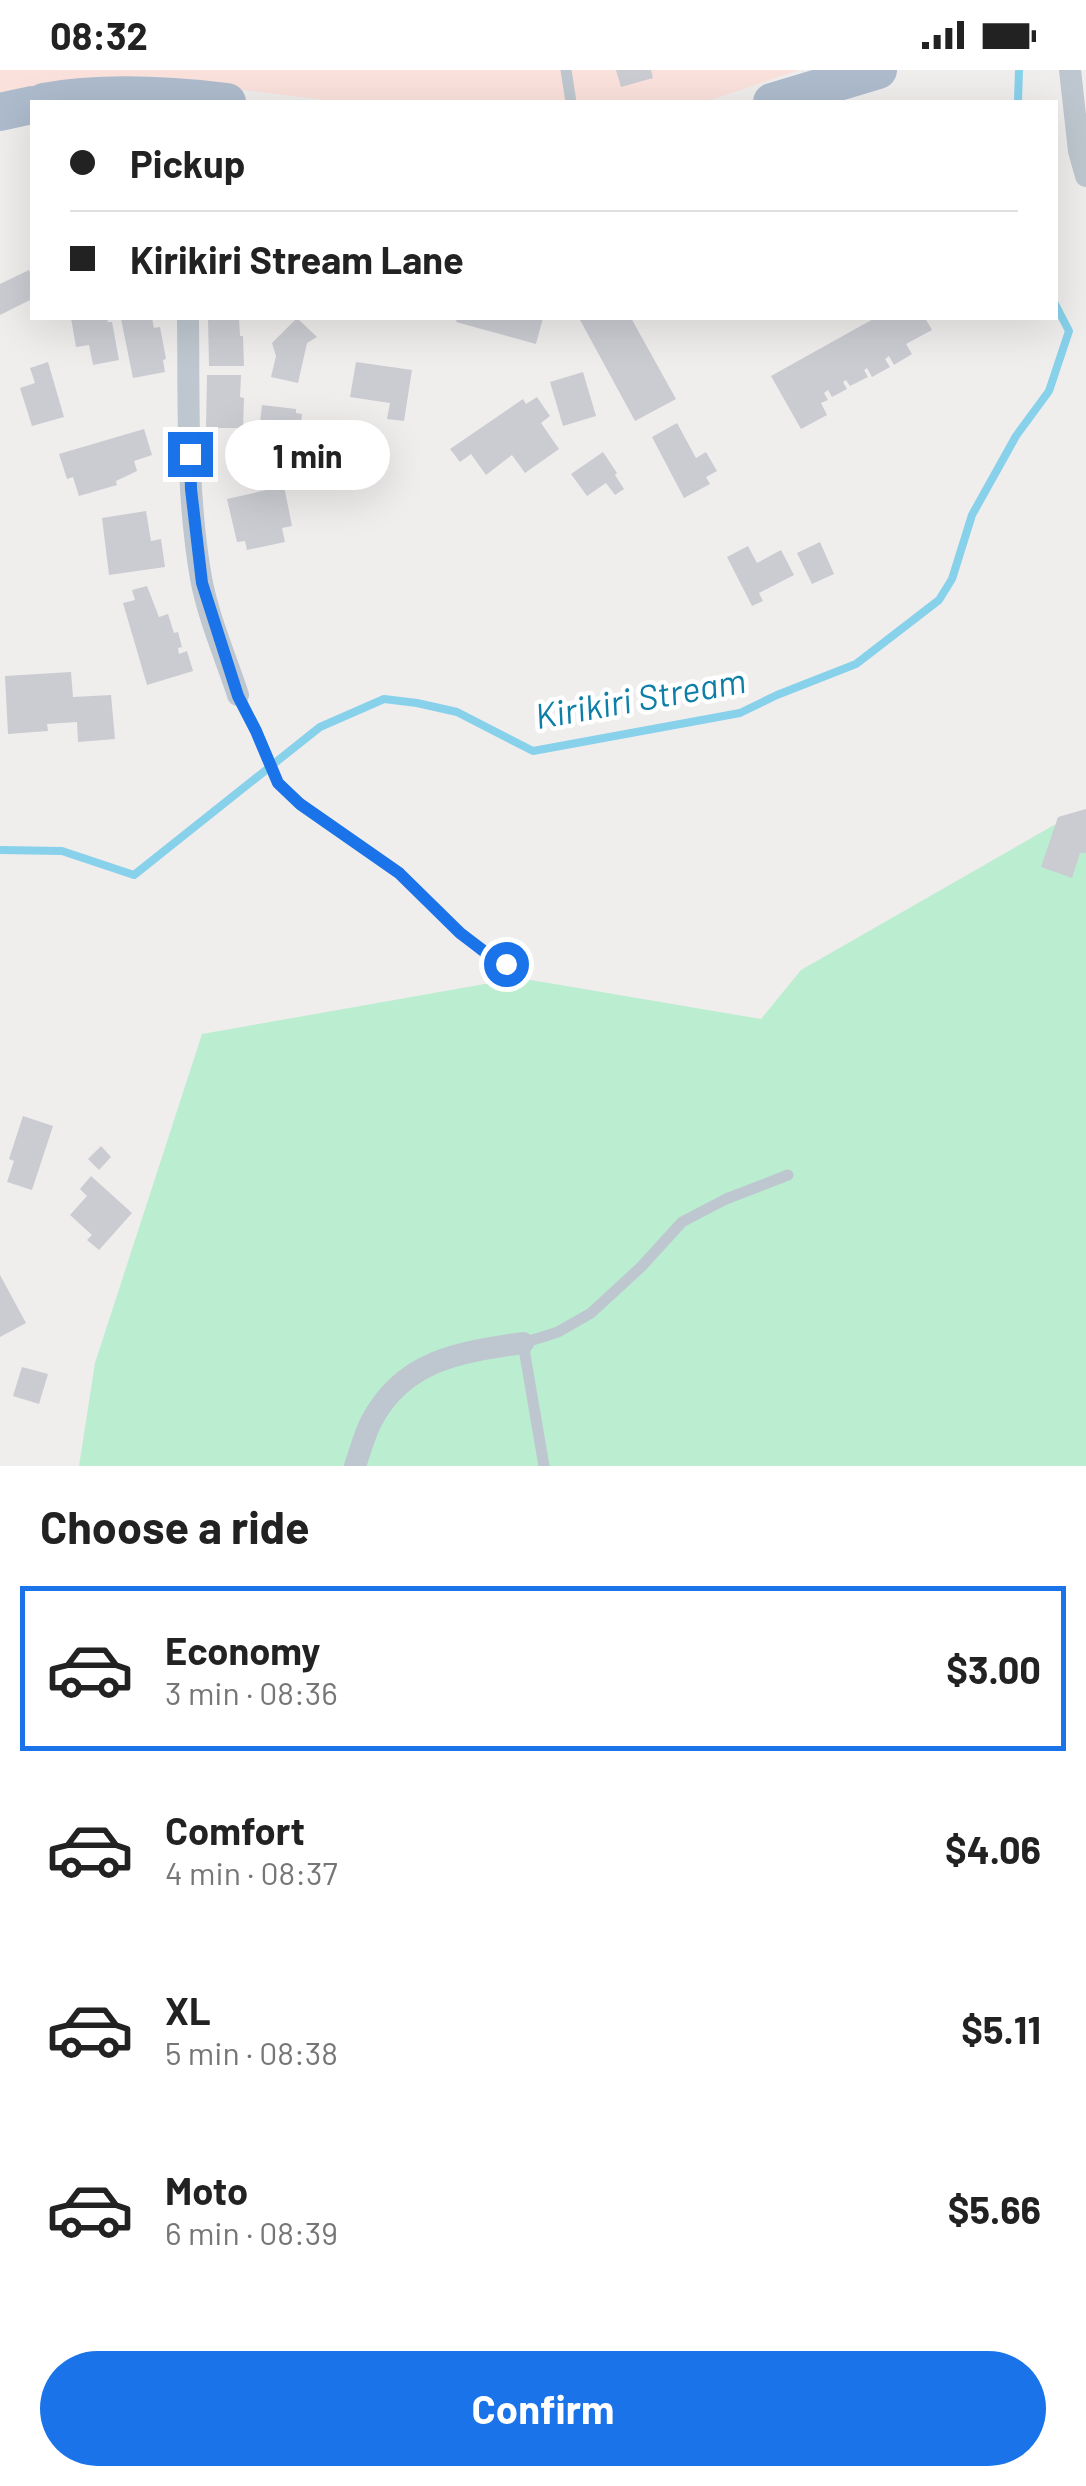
<!DOCTYPE html>
<html lang="en">
<head>
<meta charset="utf-8">
<style>
	:root { --surface:#fff; --page:#f6f6f6; --text:#222; --muted:#767676; --line:#e0e0e0; --accent:#1a73e8 }
	body { margin:0; font-family:Barlow,sans-serif; background:var(--page); color:var(--text); height:100vh; display:flex; flex-direction:column; font-size:38px; white-space:nowrap }
	* { box-sizing:border-box; margin:0 }
	p { font-size:32px; color:var(--muted) }
	.icon { flex:none; width:55px; height:55px; fill:none; stroke:currentColor; stroke-width:2; stroke-linecap:round; stroke-linejoin:round }
	.map { position:relative; height:1396px; overflow:hidden }
	.panel { display:flex; flex-direction:column; background:var(--surface); flex:1 }
	.panel>* { flex:none }
	.banner { position:absolute; left:30px; top:30px; width:1028px; height:220px; border-radius:0px; box-shadow:0 10px 40px #0002; display:grid; align-content:center; height:220px; padding:0 40px; background:var(--surface) }
	.end { position:absolute; width:45px; height:45px; margin:-22px; border:12px solid #1a73e8; background:#fff; box-shadow:0 0 0 5px #fff }
	.from { border-radius:50% }
	.bubble { position:absolute; height:70px; border-radius:35px; background:var(--surface); box-shadow:0 10px 40px #0002; font-size:32px; font-weight:700; line-height:70px; text-align:center }
	.banner b { display:flex; align-items:center; gap:35px; height:95px; font-size:38px }
	.banner b+b { border-top:2px solid var(--line) }
	.banner i { width:25px; height:25px; background:var(--text) }
	ul { padding:0; list-style:none }
	li { display:flex; align-items:center; gap:30px; height:165px; margin:0 20px 15px; padding:0 20px; border:5px solid transparent; border-radius:0px }
	li div { flex:1 }
	li b { display:block; font-size:38px }
	li em { font-style:normal; font-weight:700 }
	li.active { border-color:var(--accent) }
	li>.icon { width:90px; height:90px; stroke-width:1.5 }
	h2 { padding:0 40px; font-size:45px; line-height:120px }
	.action { display:flex; gap:20px; margin-top:auto; padding:20px 40px }
	.action a { flex:1; height:115px; border-radius:60px; background:var(--accent); color:#fff; font-size:40px; font-weight:700; line-height:115px; text-align:center }
	.status { display:flex; justify-content:space-between; align-items:center; height:70px; padding:0 50px; background:var(--surface); direction:ltr }
	.status svg { height:28px; fill:currentColor }
	.map>svg:first-child { display:block }
</style>
</head>
<body>
<div class="status"><b>08:32</b><svg viewBox="0 0 49 12"><path d="M0 12V9h3v3zM5 12V6h3v6zM10 12V3h3v9zM15 12V0h3v12zM26 1h20v11H26zM47 4h2v5h-2z"/></svg></div>
<div class="map">
<svg width="1086" height="1396" viewBox="0 0 1086 1396">
	<rect width="100%" height="100%" fill="#f0eded"/>
	<!-- medical -->
	<path fill="#fae1dc" d="M0,0H799L705,32H340L197,14L0,23Z"/>
	<!-- green -->
	<path fill="#bbeed1" d="M1054,755L1086,768V1396H79L95,1293L202,964L519,908L761,949L801,900Z"/>
	<g fill="none" stroke-linecap="round" stroke-linejoin="round">
		<!-- stream -->
		<g stroke="#88d1eb" stroke-width="8">
			<path d="M1018,32L1019,0"/>
			<path d="M0,780L62,781L134,805L320,657L384,629L417,633L457,642L533,681L740,643L777,625L856,594L939,530L952,509L972,445L1016,366L1049,321L1069,261L1055,234"/>
		</g>
	</g>
	<!-- building -->
	<g fill="#caccd2">
		<path d="M616,0H651L653,8L621,17Z"/>
		<path d="M29,200L32,208V229L0,245V214Z"/>
		<path d="M71,248H107L108,252H112L119,290L93,295L89,275L76,277Z"/>
		<path d="M127,248H152L154,258L160,257L166,289L163,290L165,302L133,308L121,249Z"/>
		<path d="M208,248H239L240,266H243L244,296H209Z"/>
		<path d="M297,248L317,267L307,273L298,313L271,307L276,286L272,273Z"/>
		<path d="M457,248H543L536,274L456,252Z"/>
		<path d="M579,248H631L676,329L635,351Z"/>
		<path d="M875,248H925L932,260L906,274L912,284L894,295L889,286L885,289L890,297L872,307L867,298L864,300L868,307L850,316L846,310L843,312L847,319L832,327L828,320L824,323L828,330L821,333L827,345L801,359L771,306Z"/>
		<path d="M48,292L64,347L32,356L20,318L35,313L30,298Z"/>
		<path d="M356,292L412,300L404,351L387,349L390,333L350,327Z"/>
		<path d="M583,302L596,346L563,356L550,312Z"/>
		<path d="M207,305H241L240,327L244,328L243,358H206Z"/>
		<path d="M537,327L550,346L541,353L559,379L525,403L512,385L486,405L471,384L460,392L450,379L523,329L526,334Z"/>
		<path d="M262,335L296,339V343L302,344L300,365L259,361Z"/>
		<path d="M677,353L696,388L706,382L717,401L706,407L710,414L684,428L652,367Z"/>
		<path d="M144,359L152,385L134,391L137,401L116,411L117,415L79,426L73,407L67,409L59,384Z"/>
		<path d="M338,371L372,372L371,397L338,396Z"/>
		<path d="M603,382L617,403L615,405L624,419L615,425L606,413L587,426L571,404Z"/>
		<path d="M284,416L292,456L282,458L285,472L247,480L245,471L237,472L227,429Z"/>
		<path d="M146,441L151,471L161,469L165,497L109,505L102,448Z"/>
		<path d="M820,472L834,504L812,514L797,483Z"/>
		<path d="M748,476L757,493L781,480L794,505L759,523L763,531L752,536L727,487Z"/>
		<path d="M147,516L159,547L168,544L174,563L178,562L182,577L178,578L179,584L187,581L193,601L147,615L123,533L135,530L132,520Z"/>
		<path d="M71,602L73,627L111,625L115,669L78,672L77,652L47,654L48,661L8,664L5,606Z"/>
		<path d="M1086,739V783H1080L1072,808L1041,797L1058,747Z"/>
		<path d="M23,1046L53,1056L32,1120L7,1112L14,1091L9,1089Z"/>
		<path d="M101,1076L111,1087L99,1100L88,1089Z"/>
		<path d="M91,1106L132,1143L99,1180L87,1170L92,1165L70,1145L87,1126L80,1119Z"/>
		<path d="M0,1205L26,1253L0,1267Z"/>
		<path d="M22,1297L48,1304L39,1334L13,1326Z"/>
	</g>
	<g fill="none" stroke-linecap="round" stroke-linejoin="round">
		<!-- service -->
		<g stroke="#bec7cf" stroke-width="11">
			<path d="M566,0L571,32"/>
			<path d="M238,625L256,661L278,713L300,734L399,803L461,863L485,883L505,894"/>
			<path d="M544,1396L523,1273L558,1262L591,1243L641,1197L682,1152L726,1129L788,1105"/>
		</g>
		<!-- minor -->
		<g stroke="#bec7cf" stroke-width="22">
			<path d="M1070,0L1079,81L1086,106"/>
			<path d="M188,248C189,334 186,423 201,508C208,547 226,588 238,625"/>
			<path d="M355,1396C360,1382 364,1366 371,1352C403,1290 460,1282 523,1273"/>
		</g>
		<!-- primary -->
		<g stroke="#adbbcc" stroke-width="38">
			<path d="M44,32C103,21 168,25 227,32"/>
			<path d="M772,32L878,0"/>
			<path d="M0,42L32,35"/>
		</g>
	</g>
	<g fill="none" stroke-linecap="round" stroke-linejoin="round">
		<!-- route -->
		<path stroke="#1a73e8" stroke-width="12" d="M190,384L191,419L202,513L238,626L256,661L278,713L300,734L399,803L460,863L485,882L506,894"/>
	</g>
	<g text-anchor="middle" dominant-baseline="central" stroke-width="9" stroke-linejoin="round" paint-order="stroke">
		<!-- water labels -->
		<g font-size="35" font-style="italic" fill="#0d7ea5" stroke="#fff">
			<text transform="translate(640 627) rotate(-10)">Kirikiri Stream</text>
		</g>
	</g>
</svg>
<i class="end from" style="left:506px;top:894px"></i>
<i class="end" style="left:190px;top:384px"></i>
<div class="bubble" style="left:225px;top:350px;width:165px">1 min</div>
<div class="banner">
<b><i class="from"></i>Pickup</b>
<b><i></i>Kirikiri Stream Lane</b>
</div>
</div>
<section class="panel">
<h2>Choose a ride</h2>
<ul>
<li class="active"><svg class="icon" aria-label="car" viewBox="0 0 24 24"><path d="M5 17H2v-5l4-1 3-4h7l3 4 3 1v5h-3M9 17h6M6 11h13"/><circle cx="7" cy="17" r="2"/><circle cx="17" cy="17" r="2"/></svg><div><b>Economy</b><p>3 min · 08:36</p></div><em>$3.00</em></li>
<li><svg class="icon" aria-label="car" viewBox="0 0 24 24"><path d="M5 17H2v-5l4-1 3-4h7l3 4 3 1v5h-3M9 17h6M6 11h13"/><circle cx="7" cy="17" r="2"/><circle cx="17" cy="17" r="2"/></svg><div><b>Comfort</b><p>4 min · 08:37</p></div><em>$4.06</em></li>
<li><svg class="icon" aria-label="car" viewBox="0 0 24 24"><path d="M5 17H2v-5l4-1 3-4h7l3 4 3 1v5h-3M9 17h6M6 11h13"/><circle cx="7" cy="17" r="2"/><circle cx="17" cy="17" r="2"/></svg><div><b>XL</b><p>5 min · 08:38</p></div><em>$5.11</em></li>
<li><svg class="icon" aria-label="car" viewBox="0 0 24 24"><path d="M5 17H2v-5l4-1 3-4h7l3 4 3 1v5h-3M9 17h6M6 11h13"/><circle cx="7" cy="17" r="2"/><circle cx="17" cy="17" r="2"/></svg><div><b>Moto</b><p>6 min · 08:39</p></div><em>$5.66</em></li>
</ul>
<div class="action"><a>Confirm</a></div>
</section>
</body>
</html>
